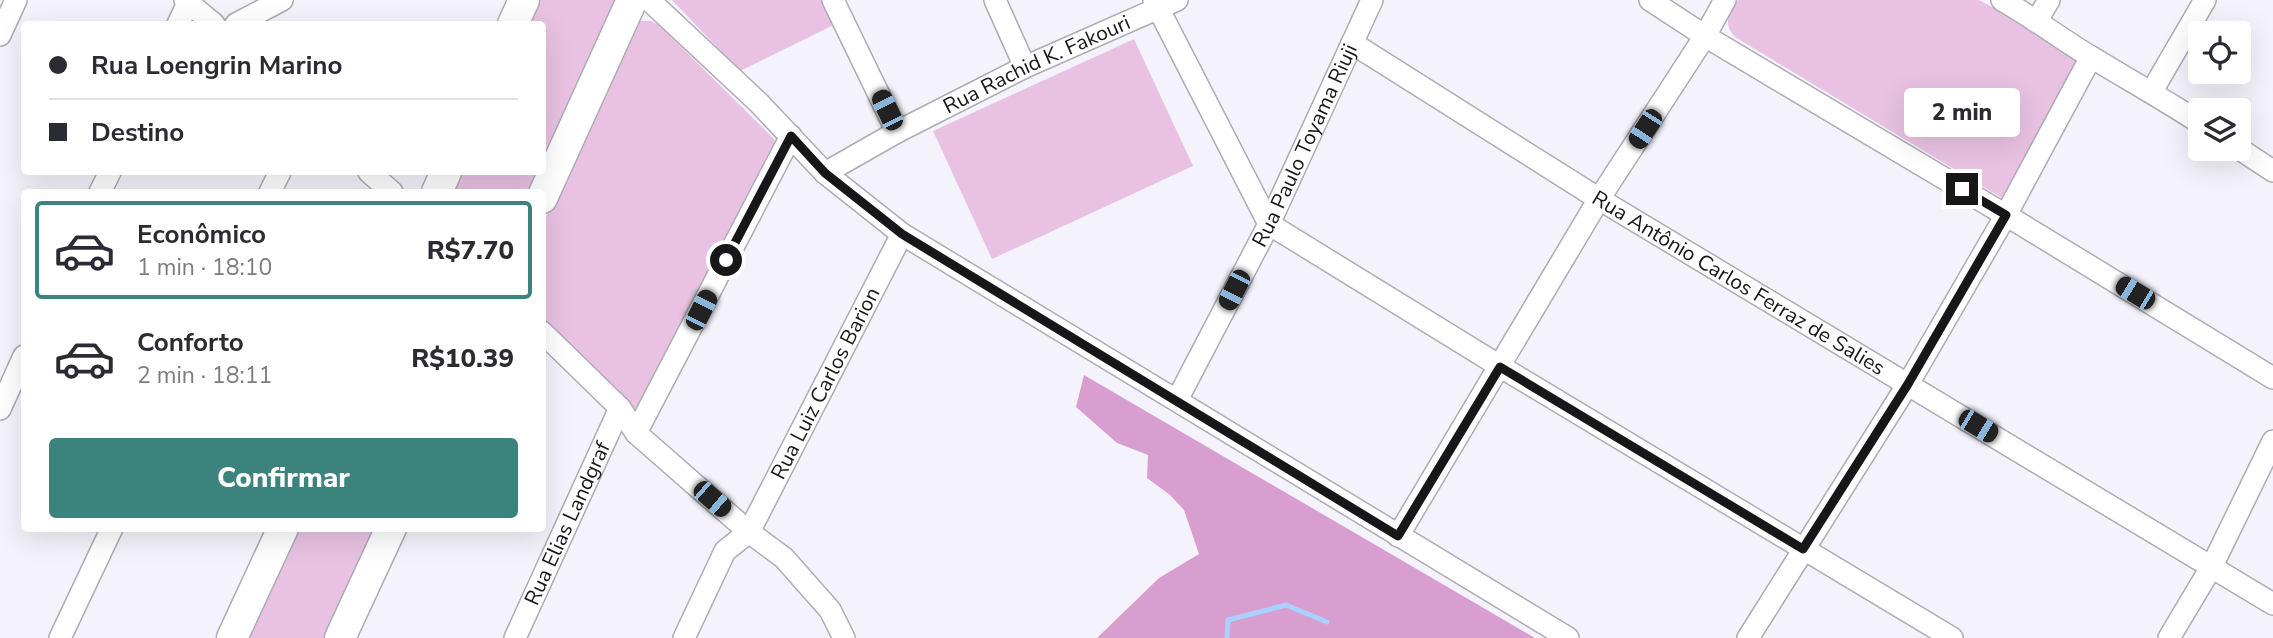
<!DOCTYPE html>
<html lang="pt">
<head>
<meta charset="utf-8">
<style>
	:root { --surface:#fff; --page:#f2f2f3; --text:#2b2b33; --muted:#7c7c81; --line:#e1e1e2; --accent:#3c837e }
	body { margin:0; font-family:"Nunito Sans",sans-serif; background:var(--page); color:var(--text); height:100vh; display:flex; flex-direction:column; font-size:26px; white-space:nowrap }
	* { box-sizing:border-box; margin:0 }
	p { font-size:23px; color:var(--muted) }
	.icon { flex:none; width:38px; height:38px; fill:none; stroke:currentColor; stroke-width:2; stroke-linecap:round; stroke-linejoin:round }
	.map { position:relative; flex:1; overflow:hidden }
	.panel { position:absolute; left:21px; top:189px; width:525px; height:343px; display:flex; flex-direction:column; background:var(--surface); border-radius:7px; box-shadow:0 7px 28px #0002 }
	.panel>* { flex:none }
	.banner { position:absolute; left:21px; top:21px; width:525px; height:154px; border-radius:7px; box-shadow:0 7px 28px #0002; display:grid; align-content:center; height:154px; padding:0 28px; background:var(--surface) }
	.tools { position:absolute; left:2188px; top:21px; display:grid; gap:14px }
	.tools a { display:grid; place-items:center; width:63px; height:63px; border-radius:7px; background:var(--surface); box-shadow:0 7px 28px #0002; font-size:35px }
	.end { position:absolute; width:32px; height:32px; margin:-16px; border:9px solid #17171a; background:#fff; box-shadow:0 0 0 4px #fff }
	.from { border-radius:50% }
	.bubble { position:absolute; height:49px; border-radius:7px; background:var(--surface); box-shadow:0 7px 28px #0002; font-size:23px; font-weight:800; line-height:49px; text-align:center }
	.car { position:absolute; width:21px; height:42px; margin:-21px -10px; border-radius:9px; box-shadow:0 0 5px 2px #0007; background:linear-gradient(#222 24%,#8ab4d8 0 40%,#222 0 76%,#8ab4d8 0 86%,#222 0) }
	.banner b { display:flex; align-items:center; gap:24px; height:66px; font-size:26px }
	.banner b+b { border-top:2px solid var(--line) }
	.banner i { width:18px; height:18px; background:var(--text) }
	ul { padding:12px 0 0; list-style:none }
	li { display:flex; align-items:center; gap:21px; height:98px; margin:0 14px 10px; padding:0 14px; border:4px solid transparent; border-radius:7px }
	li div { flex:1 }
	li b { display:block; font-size:26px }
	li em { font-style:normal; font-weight:800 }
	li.on { border-color:var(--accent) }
	li>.icon { width:63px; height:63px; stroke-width:1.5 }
	.primary-button { display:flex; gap:14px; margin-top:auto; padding:14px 28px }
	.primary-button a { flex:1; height:80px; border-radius:7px; background:var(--accent); color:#fff; font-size:28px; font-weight:800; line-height:80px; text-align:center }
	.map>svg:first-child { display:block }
</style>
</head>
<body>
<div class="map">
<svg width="2273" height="638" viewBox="0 0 2273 638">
	<rect width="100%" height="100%" fill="#f4f3fb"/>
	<!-- green -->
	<g fill="#e9c2e3">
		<path d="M537,0H617L534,192H446L456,172H542V24H525Z"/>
		<path d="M672,0H826L838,23L740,71Z"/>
		<path d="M1738,0H1979L2063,45C2074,54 2078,63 2075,77L2002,198L1735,37C1722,22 1729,15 1738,0Z"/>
		<path d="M638,21H651L659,25L775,140L774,147L639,408L632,409L625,407L578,352L543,318V224L632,24Z"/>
		<path d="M1134,39L1193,166L992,259L933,131Z"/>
		<path d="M294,529H383L334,638H242Z"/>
	</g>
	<!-- forest -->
	<path fill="#d99ed0" d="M1084,375L1535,638H1097L1159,578L1199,554L1184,510L1170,495L1147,478L1148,455L1117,443L1076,407Z"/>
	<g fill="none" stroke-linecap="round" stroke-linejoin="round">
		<!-- stream -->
		<path stroke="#a8d1fd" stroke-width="5" d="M1227,638L1228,620L1286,605L1327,622"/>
		<defs>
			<g id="street">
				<path d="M185,0L214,24"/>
				<path d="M649,0L758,102L825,173L902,234L1568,638"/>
				<path d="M833,0L897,132"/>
				<path d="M995,0L1025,67"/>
				<path d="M1154,0L1269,224L1511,373L1952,638"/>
				<path d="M1650,0L1705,36L2019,223L2273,378"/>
				<path d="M2002,0C2034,18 2062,40 2093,58C2129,80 2165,100 2200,123"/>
				<path d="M2037,20L2049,0"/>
				<path d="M178,24L188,3"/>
				<path d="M236,24L282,0"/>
				<path d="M0,35L16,0"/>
				<path id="s1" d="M1352,43L1599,199L2273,604"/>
				<path d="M2152,91L2205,0"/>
				<path d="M2238,148L2273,171"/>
				<path d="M369,172L392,192"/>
				<path id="s2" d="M825,173L897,132L1025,67L1177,0"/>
				<path d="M100,192L110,172"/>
				<path d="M270,192L280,172"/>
				<path d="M542,332L620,408L636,433L749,532L784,558L830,610L844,638"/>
				<path id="s3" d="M1177,400L1269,224L1372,0"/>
				<path d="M0,409L24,356"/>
				<path d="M636,433L791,136"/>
				<path d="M1398,536L1599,199L1705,36L1725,0"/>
				<path d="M60,638L112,528"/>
				<path id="s4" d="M515,638L620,408"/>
				<path id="s5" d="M684,638L725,551L749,532L902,234"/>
				<path d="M1748,638L1908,384L2006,215L2091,57"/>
				<path d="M2169,638L2212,566L2273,441"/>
			</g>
			<g id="secondary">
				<path d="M513,24L524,0"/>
				<path d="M437,192L446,172"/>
				<path d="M542,198L632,0"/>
				<path d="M232,638L283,528"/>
				<path d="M340,638L391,528"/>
			</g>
		</defs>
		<!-- street casing -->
		<use href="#street" stroke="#adacb5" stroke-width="24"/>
		<!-- secondary casing -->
		<use href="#secondary" stroke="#adacb5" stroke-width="33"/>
		<!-- street -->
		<use href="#street" stroke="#fff" stroke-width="21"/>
		<!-- secondary -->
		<use href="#secondary" stroke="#fff" stroke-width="30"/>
	</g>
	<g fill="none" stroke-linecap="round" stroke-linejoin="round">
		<!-- route -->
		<path stroke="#17171a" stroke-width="9" d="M726,260L791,136L825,173L902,234L1398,536L1500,367L1803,549L1908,384L2006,215L1962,189"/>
	</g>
	<g text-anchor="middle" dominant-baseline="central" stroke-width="5" stroke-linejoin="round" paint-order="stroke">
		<!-- street labels -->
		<g font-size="21" fill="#17171a" stroke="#f4f3fb">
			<text stroke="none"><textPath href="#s2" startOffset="238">Rua Rachid K. Fakouri</textPath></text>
			<text stroke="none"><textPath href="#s3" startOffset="285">Rua Paulo Toyama Riuji</textPath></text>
			<text stroke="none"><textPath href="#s1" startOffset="455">Rua Antônio Carlos Ferraz de Salies</textPath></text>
			<text stroke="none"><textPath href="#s5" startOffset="294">Rua Luiz Carlos Barion</textPath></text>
			<text stroke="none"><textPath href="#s4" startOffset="126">Rua Elias Landgraf</textPath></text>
		</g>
	</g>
</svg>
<div class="tools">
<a><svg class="icon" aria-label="locate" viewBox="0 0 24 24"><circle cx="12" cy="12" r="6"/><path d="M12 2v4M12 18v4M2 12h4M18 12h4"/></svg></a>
<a><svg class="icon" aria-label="layers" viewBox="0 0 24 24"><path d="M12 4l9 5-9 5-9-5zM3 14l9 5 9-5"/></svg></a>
</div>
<i class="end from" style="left:726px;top:260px"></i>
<i class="end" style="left:1962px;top:189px"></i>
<div class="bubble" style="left:1904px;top:88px;width:116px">2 min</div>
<i class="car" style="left:887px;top:110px;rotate:334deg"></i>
<i class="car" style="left:1645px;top:129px;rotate:213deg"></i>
<i class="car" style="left:1234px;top:290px;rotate:207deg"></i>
<i class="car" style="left:2135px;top:293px;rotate:301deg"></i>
<i class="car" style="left:701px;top:310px;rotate:27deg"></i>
<i class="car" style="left:1978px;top:426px;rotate:121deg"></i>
<i class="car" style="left:712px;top:499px;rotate:131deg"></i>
<div class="banner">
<b><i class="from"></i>Rua Loengrin Marino</b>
<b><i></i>Destino</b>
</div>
<section class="panel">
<ul>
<li class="on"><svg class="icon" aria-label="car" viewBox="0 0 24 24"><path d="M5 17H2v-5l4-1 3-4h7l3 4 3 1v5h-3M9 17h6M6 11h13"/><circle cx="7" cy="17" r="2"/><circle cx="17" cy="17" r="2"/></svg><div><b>Econômico</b><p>1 min · 18:10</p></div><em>R$7.70</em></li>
<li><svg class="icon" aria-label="car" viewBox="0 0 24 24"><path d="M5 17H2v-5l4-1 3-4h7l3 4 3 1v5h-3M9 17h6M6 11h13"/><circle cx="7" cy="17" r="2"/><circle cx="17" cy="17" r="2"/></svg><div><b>Conforto</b><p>2 min · 18:11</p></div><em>R$10.39</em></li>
</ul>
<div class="primary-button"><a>Confirmar</a></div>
</section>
</div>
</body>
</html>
